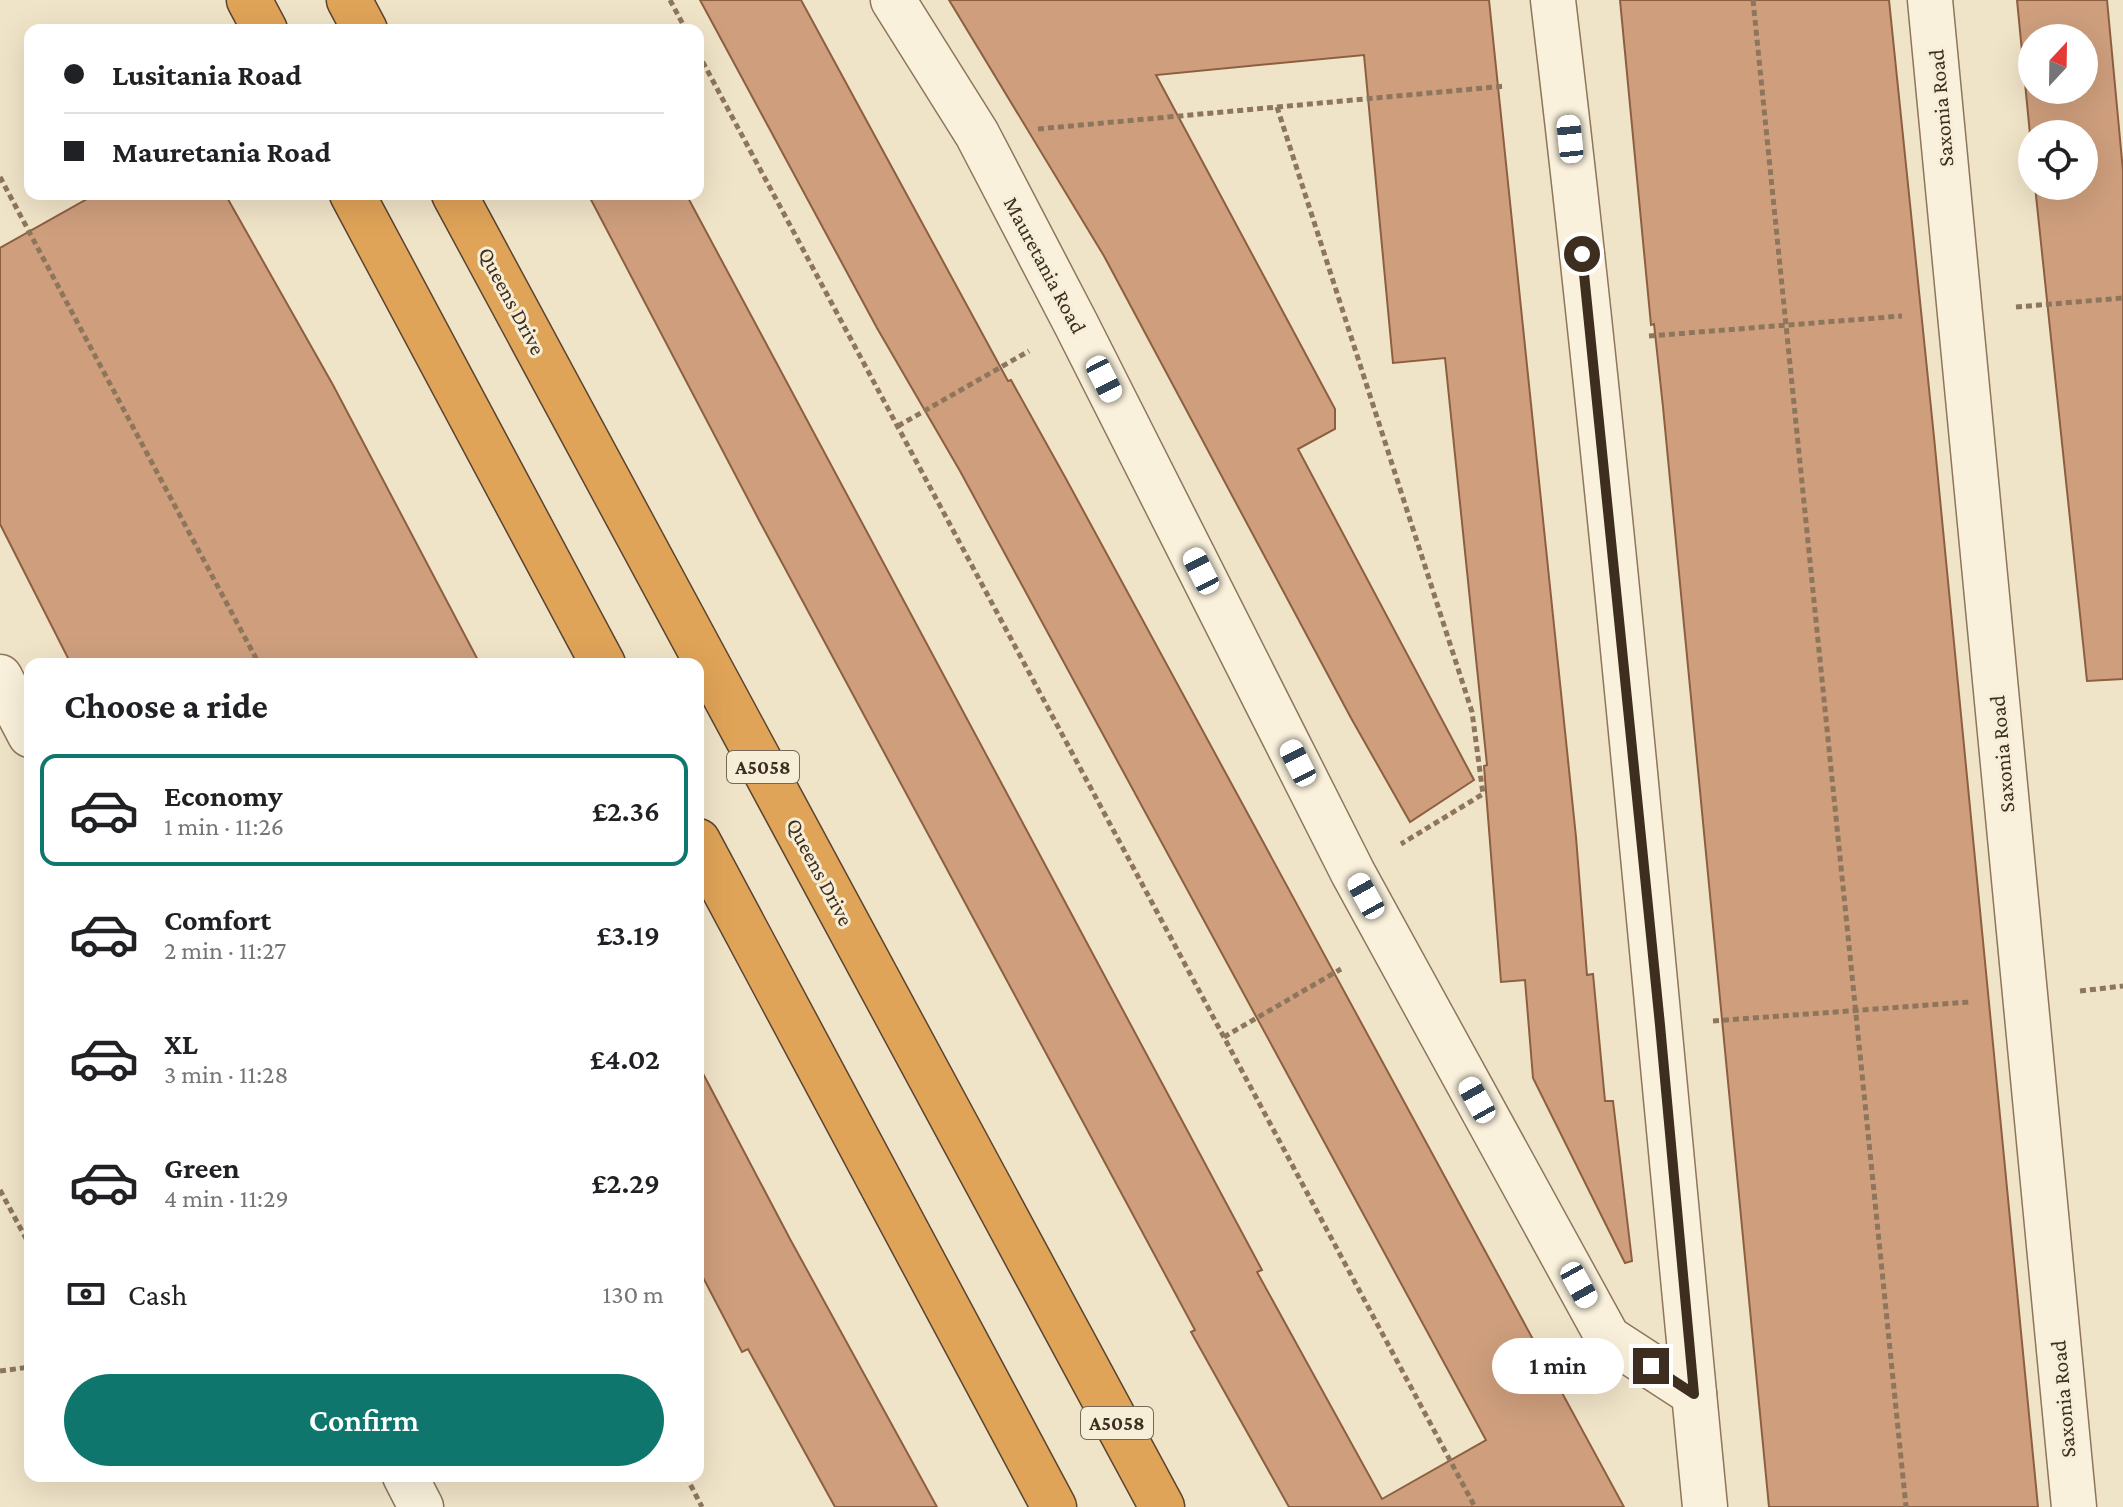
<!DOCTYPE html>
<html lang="en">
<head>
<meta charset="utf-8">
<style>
	:root { --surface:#fff; --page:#f6f6f6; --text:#202124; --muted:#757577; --line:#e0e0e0; --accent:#0f766e }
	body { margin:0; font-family:"Crimson Pro",serif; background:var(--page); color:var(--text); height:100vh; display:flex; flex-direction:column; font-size:30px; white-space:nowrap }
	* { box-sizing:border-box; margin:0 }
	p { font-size:26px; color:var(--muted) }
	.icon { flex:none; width:44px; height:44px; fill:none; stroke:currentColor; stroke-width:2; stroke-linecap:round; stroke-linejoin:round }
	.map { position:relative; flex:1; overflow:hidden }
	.side { position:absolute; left:24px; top:658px; width:680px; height:824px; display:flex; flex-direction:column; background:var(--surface); border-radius:16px; box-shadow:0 8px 32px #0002 }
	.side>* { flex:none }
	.guide { position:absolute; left:24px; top:24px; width:680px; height:176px; border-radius:16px; box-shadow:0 8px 32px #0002; display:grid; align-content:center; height:176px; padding:0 40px; background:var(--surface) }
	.needle { width:52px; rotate:22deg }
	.fabs { position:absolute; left:2018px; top:24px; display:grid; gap:16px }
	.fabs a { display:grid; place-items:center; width:80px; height:80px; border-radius:50%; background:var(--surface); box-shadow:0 8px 32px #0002; font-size:40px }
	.end { position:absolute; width:36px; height:36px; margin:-18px; border:10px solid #3d2e20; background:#fff; box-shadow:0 0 0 4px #fff }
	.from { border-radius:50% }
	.bubble { position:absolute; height:56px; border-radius:28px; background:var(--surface); box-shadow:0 8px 32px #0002; font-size:26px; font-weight:600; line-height:56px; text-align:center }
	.car { position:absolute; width:24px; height:48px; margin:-24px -12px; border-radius:10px; box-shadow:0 0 6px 2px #0007; background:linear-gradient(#fff 24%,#345 0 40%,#fff 0 76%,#345 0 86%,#fff 0) }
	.guide b { display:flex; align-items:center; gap:28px; height:76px; font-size:30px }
	.guide b+b { border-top:2px solid var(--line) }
	.guide i { width:20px; height:20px; background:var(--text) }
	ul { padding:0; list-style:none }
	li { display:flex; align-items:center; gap:24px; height:112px; margin:0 16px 12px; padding:0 24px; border:4px solid transparent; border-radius:16px }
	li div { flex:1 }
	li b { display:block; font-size:30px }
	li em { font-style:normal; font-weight:600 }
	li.selected { border-color:var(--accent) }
	li>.icon { width:72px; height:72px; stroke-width:1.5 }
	h2 { padding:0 40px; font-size:36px; line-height:96px }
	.pay { display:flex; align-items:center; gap:20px; height:88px; padding:0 40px; font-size:30px }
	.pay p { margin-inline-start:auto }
	.action { display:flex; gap:16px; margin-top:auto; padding:16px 40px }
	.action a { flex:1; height:92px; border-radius:48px; background:var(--accent); color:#fff; font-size:32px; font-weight:600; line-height:92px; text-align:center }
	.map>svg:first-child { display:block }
</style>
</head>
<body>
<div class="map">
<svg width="2123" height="1507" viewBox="0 0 2123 1507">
	<rect width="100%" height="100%" fill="#f0e4c8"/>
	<!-- building -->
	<g fill="#cf9f7d" stroke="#8d5f41" stroke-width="2" fill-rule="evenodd">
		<path d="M700,0H801L1008,381L1011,380L1065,477L1624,1507H1289L1191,1332L1195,1330L759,520L588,194H686L1262,1270L1257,1272L1382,1499L1486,1440L960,471L877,328Z"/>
		<path d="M949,0H1489L1576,837L1587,975L1593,974L1605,1101H1613L1632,1261L1625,1263L1533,1078L1525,980L1501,982L1484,766L1487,765L1445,358L1393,363L1364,55L1156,75L1335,409V429L1298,449L1474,780L1410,822L1351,718L1104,256Z"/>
		<path d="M1620,0H1889L1934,437L2038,1507H1769L1663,407L1654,324L1651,325Z"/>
		<path d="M2017,0H2107L2123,171V679L2087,681L2035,186H2084V134H2032V155ZM2032,38H2084V90H2032Z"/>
		<path d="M96,194H225L333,385L480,664H71L0,524V248Z"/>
		<path d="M698,1064L790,1239L937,1507H835L748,1349L742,1352L698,1268Z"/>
	</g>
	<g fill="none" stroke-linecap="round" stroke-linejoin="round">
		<defs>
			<g id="minor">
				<path d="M893,0L977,134L1076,324L1353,873L1608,1338L1694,1394"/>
				<path d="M1553,0C1613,501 1656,1004 1705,1507"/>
				<path d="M1930,0L2074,1507"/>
				<path d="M0,677L30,735"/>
				<path d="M405,1476L421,1507"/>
			</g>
			<g id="highway">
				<path d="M249,0L265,30"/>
				<path d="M349,0L365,30"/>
				<path d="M352,194L603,664"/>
				<path d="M454,194L1162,1507"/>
				<path d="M698,841L1054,1507"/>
			</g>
		</defs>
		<!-- minor casing -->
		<use href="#minor" stroke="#8d765c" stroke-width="47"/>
		<!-- highway casing -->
		<use href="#highway" stroke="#5b4430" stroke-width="47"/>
		<!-- path -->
		<g stroke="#8d765c" stroke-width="5" stroke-dasharray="6 4" stroke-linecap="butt">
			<path d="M670,0L686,30"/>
			<path d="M1753,0L1906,1507"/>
			<path d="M698,53L1475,1507"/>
			<path d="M1277,107L1472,712L1483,794L1401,844"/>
			<path d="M1038,129L1506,86"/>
			<path d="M0,177L259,664"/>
			<path d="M2016,307L2123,298"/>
			<path d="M1649,336L1902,316"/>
			<path d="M898,426L1029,351"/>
			<path d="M2080,991L2123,986"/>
			<path d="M1713,1021L1970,1002"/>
			<path d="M1224,1037L1341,969"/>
			<path d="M0,1190L30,1246"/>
			<path d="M0,1371L30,1367"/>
			<path d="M686,1476L702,1507"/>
		</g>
		<!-- minor -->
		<use href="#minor" stroke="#faf1dc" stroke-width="44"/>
		<!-- highway -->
		<use href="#highway" stroke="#e0a458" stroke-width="44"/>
	</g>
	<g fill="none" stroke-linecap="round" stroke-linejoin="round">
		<!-- route -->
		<path stroke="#3d2e20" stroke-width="10" d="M1582,254L1660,1025L1694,1394L1651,1366"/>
	</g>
	<g text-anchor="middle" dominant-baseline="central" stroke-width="6" stroke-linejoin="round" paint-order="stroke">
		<!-- shield labels -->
		<g fill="#f7eed8" stroke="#756857" stroke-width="2">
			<rect x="727" y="751" width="72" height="32" rx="6"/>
			<rect x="1081" y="1407" width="72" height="32" rx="6"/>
		</g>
		<g font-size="20" font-weight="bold" fill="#3d2e20">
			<text x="763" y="767">A5058</text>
			<text x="1117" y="1423">A5058</text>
		</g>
		<!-- street labels -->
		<g font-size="22" fill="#3d2e20" stroke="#f7eed8">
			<text transform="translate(1941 108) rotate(-95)">Saxonia Road</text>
			<text transform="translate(1045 265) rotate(62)">Mauretania Road</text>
			<text transform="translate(512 301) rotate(62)">Queens Drive</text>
			<text transform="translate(2002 754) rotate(-95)">Saxonia Road</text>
			<text transform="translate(820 872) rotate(62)">Queens Drive</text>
			<text transform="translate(2063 1399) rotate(-95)">Saxonia Road</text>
		</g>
	</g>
</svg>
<div class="fabs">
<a><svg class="needle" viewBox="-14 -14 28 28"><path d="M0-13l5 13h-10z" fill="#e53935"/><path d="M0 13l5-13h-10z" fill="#757577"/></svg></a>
<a><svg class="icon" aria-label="locate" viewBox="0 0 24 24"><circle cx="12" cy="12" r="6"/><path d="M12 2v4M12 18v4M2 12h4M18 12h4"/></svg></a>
</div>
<i class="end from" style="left:1582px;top:254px"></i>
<i class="end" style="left:1651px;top:1366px"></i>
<div class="bubble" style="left:1492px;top:1338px;width:132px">1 min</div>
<i class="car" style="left:1570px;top:139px;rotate:354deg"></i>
<i class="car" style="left:1104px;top:379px;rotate:153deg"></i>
<i class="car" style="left:1201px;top:571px;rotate:333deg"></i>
<i class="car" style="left:1298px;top:763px;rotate:333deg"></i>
<i class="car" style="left:1366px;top:896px;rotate:331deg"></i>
<i class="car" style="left:1477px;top:1100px;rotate:331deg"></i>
<i class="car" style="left:1579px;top:1285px;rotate:151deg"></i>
<div class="guide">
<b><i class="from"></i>Lusitania Road</b>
<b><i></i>Mauretania Road</b>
</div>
<section class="side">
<h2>Choose a ride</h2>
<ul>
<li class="selected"><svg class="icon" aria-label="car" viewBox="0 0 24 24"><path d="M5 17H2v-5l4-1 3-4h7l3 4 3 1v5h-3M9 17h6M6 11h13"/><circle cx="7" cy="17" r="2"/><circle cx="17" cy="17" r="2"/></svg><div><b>Economy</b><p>1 min · 11:26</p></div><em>£2.36</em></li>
<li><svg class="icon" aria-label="car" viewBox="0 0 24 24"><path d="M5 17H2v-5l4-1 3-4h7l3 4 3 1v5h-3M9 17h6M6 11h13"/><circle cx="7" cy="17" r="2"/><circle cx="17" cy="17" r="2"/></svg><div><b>Comfort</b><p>2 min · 11:27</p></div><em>£3.19</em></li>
<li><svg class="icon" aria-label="car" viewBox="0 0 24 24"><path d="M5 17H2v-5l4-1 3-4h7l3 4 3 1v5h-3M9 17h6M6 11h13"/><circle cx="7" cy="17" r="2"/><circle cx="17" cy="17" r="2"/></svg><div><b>XL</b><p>3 min · 11:28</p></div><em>£4.02</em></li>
<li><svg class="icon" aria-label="car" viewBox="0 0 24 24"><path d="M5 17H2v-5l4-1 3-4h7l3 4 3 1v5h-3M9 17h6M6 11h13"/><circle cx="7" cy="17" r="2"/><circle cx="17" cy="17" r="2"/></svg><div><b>Green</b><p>4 min · 11:29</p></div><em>£2.29</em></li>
</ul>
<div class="pay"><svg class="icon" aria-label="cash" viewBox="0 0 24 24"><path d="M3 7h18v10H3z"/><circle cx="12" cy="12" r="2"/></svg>Cash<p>130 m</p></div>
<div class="action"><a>Confirm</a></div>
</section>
</div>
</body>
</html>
